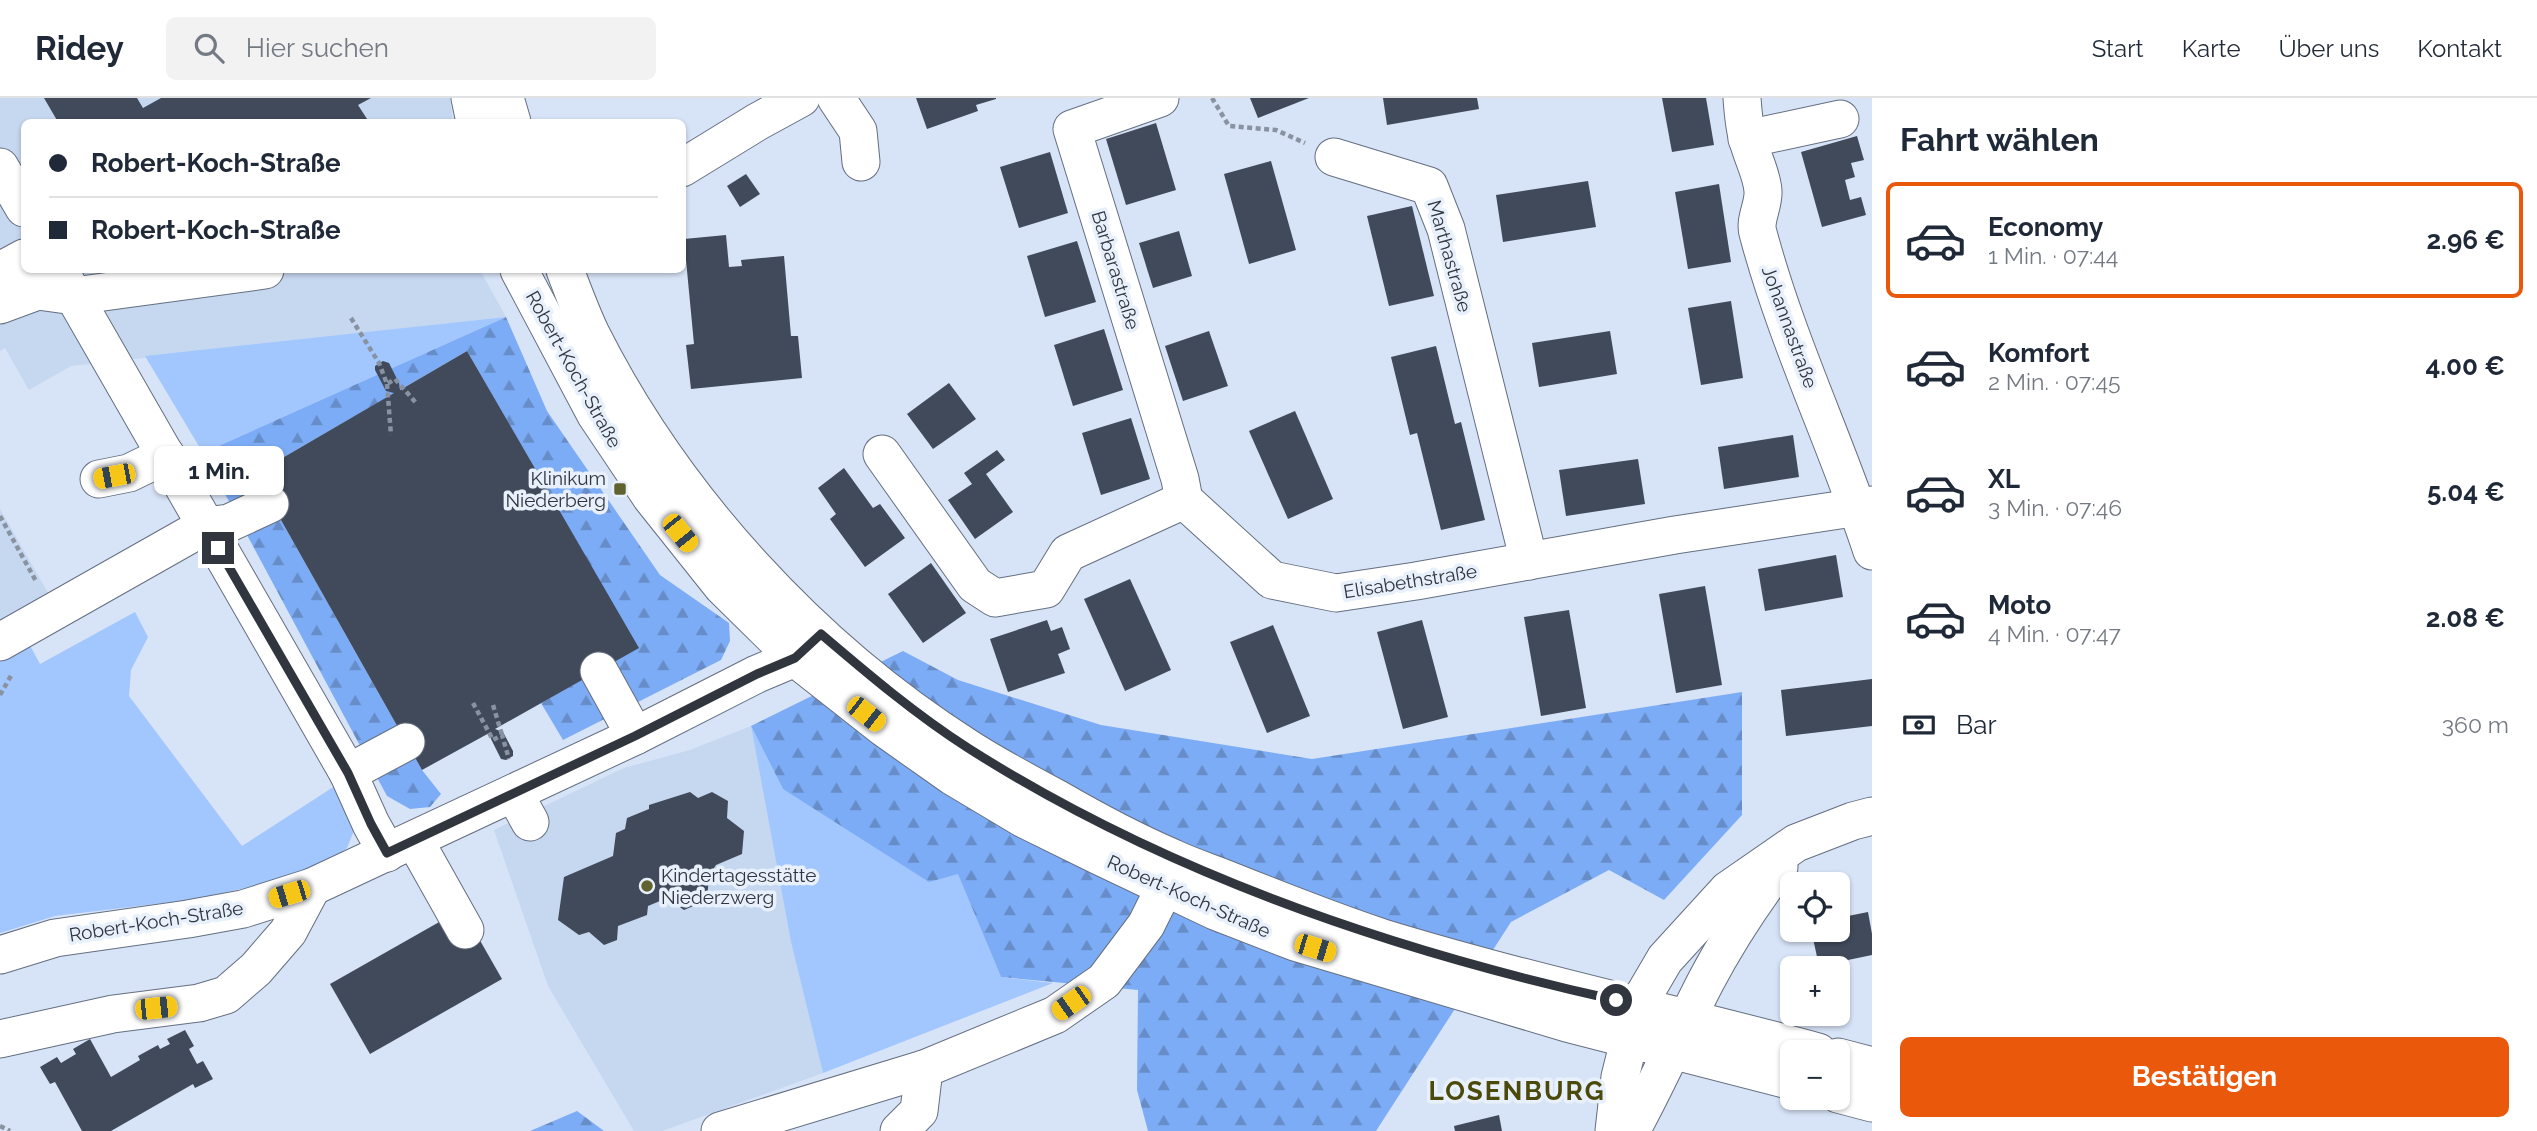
<!DOCTYPE html>
<html lang="de">
<head>
<meta charset="utf-8">
<style>
	:root { --surface:#fff; --page:#f2f2f3; --text:#1f2937; --muted:#747a83; --line:#e0e1e3; --accent:#ea580c }
	body { margin:0; font-family:Raleway,sans-serif; background:var(--page); color:var(--text); height:100vh; display:flex; flex-direction:column; font-size:26px; white-space:nowrap }
	* { box-sizing:border-box; margin:0 }
	p { font-size:23px; color:var(--muted) }
	.icon { flex:none; width:38px; height:38px; fill:none; stroke:currentColor; stroke-width:2; stroke-linecap:round; stroke-linejoin:round }
	.map { position:relative; flex:1; overflow:hidden }
	.details { display:flex; flex-direction:column; background:var(--surface); width:665px }
	.details>* { flex:none }
	.banner { position:absolute; left:21px; top:21px; width:665px; height:154px; border-radius:10px; box-shadow:0 2px 5px #0004; display:grid; align-content:center; height:154px; padding:0 28px; background:var(--surface) }
	.fabs { position:absolute; left:1780px; top:774px; display:grid; gap:14px }
	.fabs a { display:grid; place-items:center; width:70px; height:70px; border-radius:10px; background:var(--surface); box-shadow:0 2px 5px #0004; font-size:35px }
	.end { position:absolute; width:32px; height:32px; margin:-16px; border:9px solid #31363e; background:#fff; box-shadow:0 0 0 4px #fff }
	.from { border-radius:50% }
	.bubble { position:absolute; height:49px; border-radius:10px; background:var(--surface); box-shadow:0 2px 5px #0004; font-size:23px; font-weight:700; line-height:49px; text-align:center }
	.car { position:absolute; width:21px; height:42px; margin:-21px -10px; border-radius:9px; box-shadow:0 0 5px 2px #0007; background:linear-gradient(#f5c518 24%,#345 0 40%,#f5c518 0 76%,#345 0 86%,#f5c518 0) }
	.banner b { display:flex; align-items:center; gap:24px; height:66px; font-size:26px }
	.banner b+b { border-top:2px solid var(--line) }
	.banner i { width:18px; height:18px; background:var(--text) }
	ul { padding:0; list-style:none }
	li { display:flex; align-items:center; gap:21px; height:116px; margin:0 14px 10px; padding:0 14px; border:4px solid transparent; border-radius:10px }
	li div { flex:1 }
	li b { display:block; font-size:26px }
	li em { font-style:normal; font-weight:700 }
	li.on { border-color:var(--accent) }
	li>.icon { width:63px; height:63px; stroke-width:1.5 }
	h2 { padding:0 28px; font-size:32px; line-height:84px }
	.pay { display:flex; align-items:center; gap:18px; height:77px; padding:0 28px; font-size:26px }
	.pay p { margin-inline-start:auto }
	.cta { display:flex; gap:14px; margin-top:auto; padding:14px 28px }
	.cta a { flex:1; height:80px; border-radius:10px; background:var(--accent); color:#fff; font-size:28px; font-weight:700; line-height:80px; text-align:center }
	header { display:flex; align-items:center; gap:42px; box-sizing:border-box; height:98px; padding:0 35px; background:var(--surface); border-bottom:2px solid var(--line) }
	header strong { font-size:33px }
	nav { display:flex; gap:38px; margin-inline-start:auto; font-size:24px }
	.search { width:490px; height:63px; background:var(--page); display:flex; align-items:center; gap:18px; box-sizing:border-box; padding:0 24px; border-radius:10px; color:var(--muted); font-size:26px }
	main { display:flex; flex:1; min-height:0 }
	.map>svg:first-child { display:block }
</style>
</head>
<body>
<header>
<strong>Ridey</strong>
<div class="search"><svg class="icon" aria-label="search" viewBox="0 0 24 24"><circle cx="10" cy="10" r="6"/><path d="M15 15l6 6"/></svg>Hier suchen</div>
<nav><a>Start</a><a>Karte</a><a>Über uns</a><a>Kontakt</a></nav>
</header>
<main>
<div class="map">
<svg width="1872" height="1033" viewBox="0 0 1872 1033">
	<defs>
		<pattern id="forest-firs" width="22" height="20" patternUnits="userSpaceOnUse" patternTransform="scale(1.75)"><rect width="22" height="20" fill="#7dacf6"/><path d="M5 1l3.5 6h-7zM16 11l3.5 6h-7z" fill="#678dc9"/></pattern>
	</defs>
	<rect width="100%" height="100%" fill="#d7e3f7"/>
	<!-- built -->
	<g fill="#c6d7f0">
		<path d="M0,0H450L453,24H24V172H480L506,219L71,268L29,292L5,250L0,253Z"/>
		<path d="M0,411L63,521L0,557Z"/>
		<path d="M751,628L791,844L823,975L662,1033H634L548,888L494,732L624,670L690,652Z"/>
	</g>
	<!-- green -->
	<g fill="#a2c6fe">
		<path d="M506,219L203,355L145,258Z"/>
		<path d="M135,514L148,539L131,572L129,598L242,748L338,686L353,719V735L347,750L335,760L276,783L197,801L55,818L0,835V557L27,542L40,566Z"/>
		<path d="M751,628L783,691L958,775L1001,879L1053,885L823,975L791,844Z"/>
	</g>
	<!-- forest -->
	<g fill="url(#forest-firs)">
		<path d="M506,219L547,313L660,477L729,525L730,543L721,562L563,642L541,605L638,550L467,253L255,376L422,672L441,696L430,709L410,711L387,698L203,355Z"/>
		<path d="M903,553L958,582L1101,627L1312,661L1742,594V717L1664,802L1609,772L1511,824L1376,1033H1148L1137,992L1138,892L1001,879L958,776L929,784L783,691L751,628Z"/>
		<path d="M577,1013L604,1033H530Z"/>
	</g>
	<!-- building -->
	<g fill="#404a5a">
		<path d="M44,0H137L143,10L161,0H371L358,7L369,24H58Z"/>
		<path d="M916,0H996V1L976,7L978,13L927,31Z"/>
		<path d="M1250,0H1309L1258,20Z"/>
		<path d="M1383,0H1477L1479,11L1387,27Z"/>
		<path d="M1662,0H1706L1714,47L1672,54Z"/>
		<path d="M1156,25L1176,92L1126,107L1106,41Z"/>
		<path d="M1857,38L1864,62L1851,65L1855,79L1845,82L1850,102L1861,99L1866,117L1822,129L1801,54Z"/>
		<path d="M1050,54L1068,115L1019,130L1000,69Z"/>
		<path d="M1271,63L1296,152L1249,166L1224,76Z"/>
		<path d="M746,76L760,96L740,109L727,88Z"/>
		<path d="M1588,83L1596,129L1503,144L1496,97Z"/>
		<path d="M1719,86L1731,164L1688,171L1675,94Z"/>
		<path d="M1412,108L1434,198L1389,208L1367,118Z"/>
		<path d="M1179,133L1192,178L1153,190L1139,145Z"/>
		<path d="M726,137L729,169L742,168L741,162L784,158L791,238H798L802,280L691,291L686,247L694,246L684,141Z"/>
		<path d="M1077,143L1096,204L1045,219L1027,158Z"/>
		<path d="M1731,203L1743,280L1701,287L1688,210Z"/>
		<path d="M1104,231L1123,292L1073,308L1054,247Z"/>
		<path d="M1209,233L1228,288L1183,303L1165,248Z"/>
		<path d="M1610,233L1617,276L1539,289L1532,245Z"/>
		<path d="M1436,248L1455,326L1461,324L1485,422L1441,432L1417,335L1410,337L1391,259Z"/>
		<path d="M467,253L639,550L495,631L503,634L513,653V658L506,662L501,661L491,641V634L422,672L255,376L394,295L386,293L375,272V268L383,263L389,265L399,285L400,292Z"/>
		<path d="M949,285L976,321L933,351L907,316Z"/>
		<path d="M1295,313L1333,401L1288,421L1249,333Z"/>
		<path d="M1131,320L1150,381L1101,397L1082,335Z"/>
		<path d="M1793,337L1799,379L1724,391L1718,349Z"/>
		<path d="M997,352L1005,362L986,376L1013,414L975,441L948,402L972,386L964,375Z"/>
		<path d="M1638,361L1645,406L1566,418L1559,372Z"/>
		<path d="M844,370L873,410L880,406L905,440L865,469L830,421L836,416L818,390Z"/>
		<path d="M1836,457L1843,499L1765,513L1758,471Z"/>
		<path d="M931,465L966,515L923,545L888,496Z"/>
		<path d="M1130,481L1171,572L1125,593L1084,501Z"/>
		<path d="M1705,488L1722,587L1676,595L1659,496Z"/>
		<path d="M1569,512L1586,610L1541,618L1524,519Z"/>
		<path d="M1047,522L1051,533L1062,529L1070,551L1058,556L1065,575L1008,594L990,541Z"/>
		<path d="M1422,522L1448,619L1403,631L1377,534Z"/>
		<path d="M1273,527L1310,618L1267,635L1230,544Z"/>
		<path d="M1872,581V628L1786,638L1781,592Z"/>
		<path d="M690,694L698,700L712,694L728,703L727,720L744,733L742,756L716,767L709,778L707,802L684,812L667,800L648,808L647,817L618,828L617,842L604,847L589,834L579,837L558,822L564,779L613,758L616,735L625,731L627,720L649,711V707Z"/>
		<path d="M1868,814L1872,836V857L1819,868L1811,831H1838V820Z"/>
		<path d="M448,819L478,839L502,881L370,956L330,886Z"/>
		<path d="M185,932L194,948L189,951L197,966L203,963L213,981L195,990L193,986L111,1033H82L55,984L50,986L40,969L57,959L61,965L76,956L73,951L90,941L111,979L140,962L138,958L158,947L160,951L170,946L167,941Z"/>
		<path d="M1499,1017L1502,1033H1455L1454,1028Z"/>
	</g>
	<g fill="none" stroke-linecap="round" stroke-linejoin="round">
		<defs>
			<g id="minor">
				<path d="M470,0L475,24"/>
				<path d="M505,0L512,24"/>
				<path d="M836,0L858,33L861,64"/>
				<path d="M1160,0L1072,31L1180,381L1184,402"/>
				<path d="M1742,0C1743,14 1744,29 1748,42C1752,59 1762,76 1763,93C1764,107 1754,122 1758,135C1787,244 1837,346 1872,453"/>
				<path d="M1747,41L1840,21"/>
				<path d="M1334,59L1429,88L1446,131L1529,463"/>
				<path d="M0,69L24,110"/>
				<path d="M682,70L757,24L801,0"/>
				<path d="M59,172L348,675L371,726L387,755"/>
				<path d="M519,172L596,317L651,399L722,488L795,560L884,630L952,678L1024,721L1099,758L1215,813L1295,844L1567,925L1792,983"/>
				<path d="M565,172C573,193 581,215 591,236C674,401 812,551 968,650C996,668 1026,684 1056,700C1094,722 1133,743 1173,760C1192,769 1212,775 1231,783C1281,803 1331,823 1383,840C1527,884 1674,915 1818,954"/>
				<path d="M0,173L24,160"/>
				<path d="M0,207L38,193L74,198L265,172"/>
				<path d="M882,356L975,487L995,500L1046,491L1068,455L1184,402"/>
				<path d="M99,381L129,375L166,357"/>
				<path d="M1184,402L1272,482L1336,495L1416,483L1675,437L1872,407"/>
				<path d="M0,544L205,428L229,425L270,406"/>
				<path d="M599,573L635,638"/>
				<path d="M348,675L406,644"/>
				<path d="M514,695L530,724"/>
				<path d="M415,743L465,832"/>
				<path d="M0,857L55,840L188,821L243,811L312,789L635,638L757,576L795,560L812,544"/>
				<path d="M0,941L113,916L199,905L226,897L256,871L288,834L312,789"/>
				<path d="M1838,959L1872,968"/>
				<path d="M1838,996L1872,1005"/>
				<path d="M720,1033L924,971L1055,917L1104,883L1146,827L1165,789L1173,765"/>
				<path d="M899,1033L919,1013L924,971"/>
				<path d="M1614,1033L1620,979L1638,907L1665,861L1728,792L1796,745L1853,723L1872,718"/>
				<path d="M1631,1033C1658,984 1680,933 1706,883C1727,843 1752,805 1779,769"/>
			</g>
		</defs>
		<!-- minor casing -->
		<use href="#minor" stroke="#646f80" stroke-width="39"/>
		<!-- path -->
		<g stroke="#8992a0" stroke-width="4.5" stroke-dasharray="5 3.5" stroke-linecap="butt">
			<path d="M1212,0L1229,28L1276,32L1305,45"/>
			<path d="M351,220L379,265L387,286L395,281L417,306"/>
			<path d="M387,286L391,337"/>
			<path d="M0,418L37,485"/>
			<path d="M0,597L12,576"/>
			<path d="M473,605L493,642L502,637L509,661"/>
			<path d="M493,607L502,637"/>
			<path d="M0,1028L10,1033"/>
		</g>
		<!-- minor -->
		<use href="#minor" stroke="#fff" stroke-width="37"/>
	</g>
	<g fill="none" stroke-linecap="round" stroke-linejoin="round">
		<!-- route -->
		<path stroke="#31363e" stroke-width="9" d="M218,450L348,675L371,726L387,755L635,638L757,576L795,560L821,536C868,576 915,616 968,650C1164,775 1390,852 1616,902"/>
	</g>
	<!-- markers -->
	<g fill="#61622f" stroke="#e8f0fc" stroke-width="2.5">
		<rect x="613" y="384" width="14" height="14" rx="3.5"/>
		<circle cx="647" cy="788" r="7"/>
	</g>
	<g text-anchor="middle" dominant-baseline="central" stroke-width="7" stroke-linejoin="round" paint-order="stroke">
		<!-- street labels -->
		<g font-size="19" fill="#31363e" stroke="#e8f0fc">
			<text transform="translate(1450 158) rotate(74)">Marthastraße</text>
			<text transform="translate(1116 172) rotate(73)">Barbarastraße</text>
			<text transform="translate(1790 229) rotate(70)">Johannastraße</text>
			<text transform="translate(574 271) rotate(61)">Robert-Koch-Straße</text>
			<text transform="translate(1410 483) rotate(-9)">Elisabethstraße</text>
			<text transform="translate(1189 798) rotate(24)">Robert-Koch-Straße</text>
			<text transform="translate(156 823) rotate(-9)">Robert-Koch-Straße</text>
		</g>
		<!-- poi labels -->
		<g font-size="19" fill="#31363e" stroke="#e8f0fc" text-anchor="end">
			<text x="606" y="380">Klinikum<tspan x="606" dy="22">Niederberg</tspan></text>
			<text x="661" y="777" text-anchor="start">Kindertagesstätte<tspan x="661" dy="22">Niederzwerg</tspan></text>
		</g>
		<!-- district labels -->
		<g font-size="26" font-weight="bold" letter-spacing="2" fill="#4b4a0b" stroke="#e8f0fc">
			<text x="1517" y="993">LOSENBURG</text>
		</g>
	</g>
</svg>
<div class="fabs">
<a><svg class="icon" aria-label="locate" viewBox="0 0 24 24"><circle cx="12" cy="12" r="6"/><path d="M12 2v4M12 18v4M2 12h4M18 12h4"/></svg></a>
<a>+</a>
<a>−</a>
</div>
<i class="end from" style="left:1616px;top:902px"></i>
<i class="end" style="left:218px;top:450px"></i>
<div class="bubble" style="left:154px;top:348px;width:130px">1 Min.</div>
<i class="car" style="left:114px;top:378px;rotate:259deg"></i>
<i class="car" style="left:680px;top:435px;rotate:141deg"></i>
<i class="car" style="left:866px;top:616px;rotate:128deg"></i>
<i class="car" style="left:289px;top:796px;rotate:253deg"></i>
<i class="car" style="left:1315px;top:850px;rotate:107deg"></i>
<i class="car" style="left:1071px;top:905px;rotate:235deg"></i>
<i class="car" style="left:156px;top:910px;rotate:84deg"></i>
<div class="banner">
<b><i class="from"></i>Robert-Koch-Straße</b>
<b><i></i>Robert-Koch-Straße</b>
</div>
</div>
<section class="details">
<h2>Fahrt wählen</h2>
<ul>
<li class="on"><svg class="icon" aria-label="car" viewBox="0 0 24 24"><path d="M5 17H2v-5l4-1 3-4h7l3 4 3 1v5h-3M9 17h6M6 11h13"/><circle cx="7" cy="17" r="2"/><circle cx="17" cy="17" r="2"/></svg><div><b>Economy</b><p>1 Min. · 07:44</p></div><em>2.96 €</em></li>
<li><svg class="icon" aria-label="car" viewBox="0 0 24 24"><path d="M5 17H2v-5l4-1 3-4h7l3 4 3 1v5h-3M9 17h6M6 11h13"/><circle cx="7" cy="17" r="2"/><circle cx="17" cy="17" r="2"/></svg><div><b>Komfort</b><p>2 Min. · 07:45</p></div><em>4.00 €</em></li>
<li><svg class="icon" aria-label="car" viewBox="0 0 24 24"><path d="M5 17H2v-5l4-1 3-4h7l3 4 3 1v5h-3M9 17h6M6 11h13"/><circle cx="7" cy="17" r="2"/><circle cx="17" cy="17" r="2"/></svg><div><b>XL</b><p>3 Min. · 07:46</p></div><em>5.04 €</em></li>
<li><svg class="icon" aria-label="car" viewBox="0 0 24 24"><path d="M5 17H2v-5l4-1 3-4h7l3 4 3 1v5h-3M9 17h6M6 11h13"/><circle cx="7" cy="17" r="2"/><circle cx="17" cy="17" r="2"/></svg><div><b>Moto</b><p>4 Min. · 07:47</p></div><em>2.08 €</em></li>
</ul>
<div class="pay"><svg class="icon" aria-label="cash" viewBox="0 0 24 24"><path d="M3 7h18v10H3z"/><circle cx="12" cy="12" r="2"/></svg>Bar<p>360 m</p></div>
<div class="cta"><a>Bestätigen</a></div>
</section>
</main>
</body>
</html>
